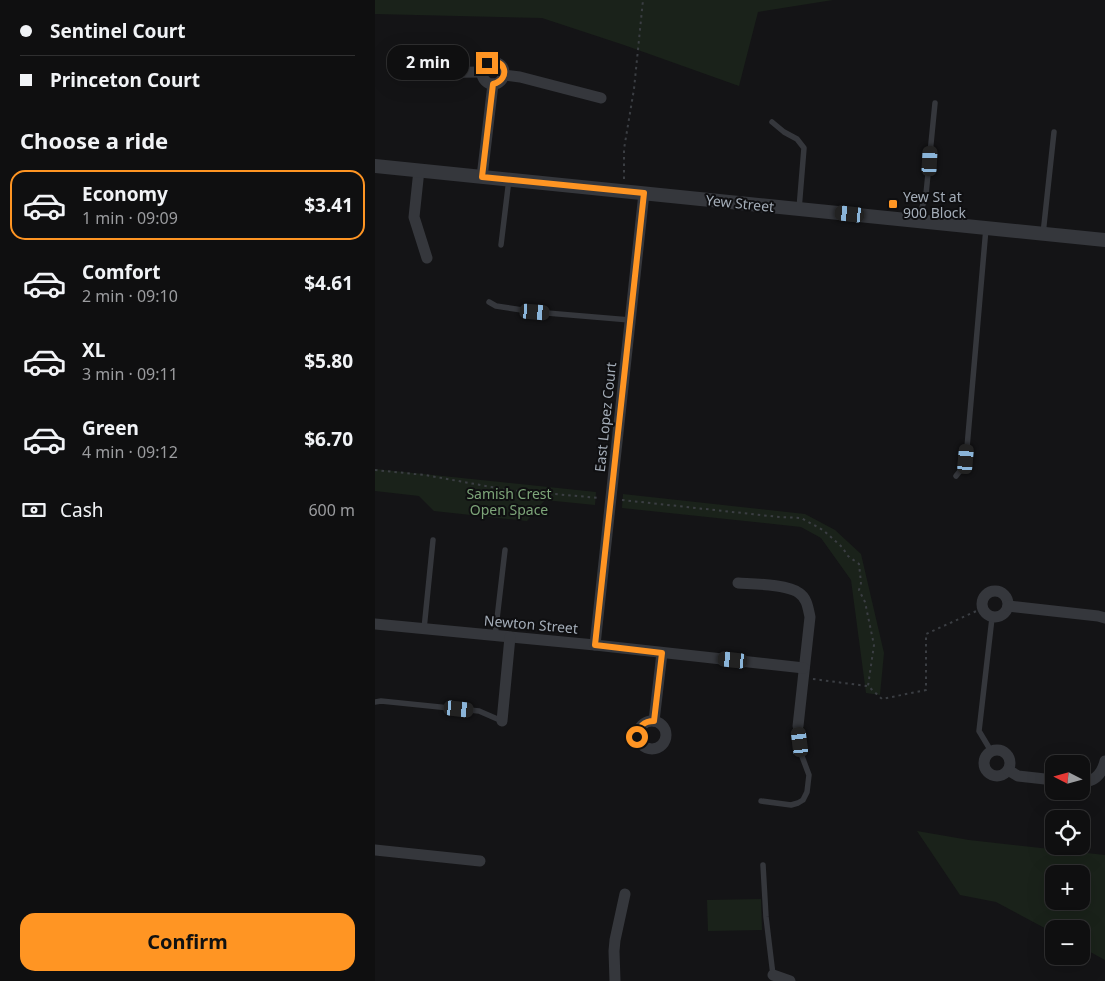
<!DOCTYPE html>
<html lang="en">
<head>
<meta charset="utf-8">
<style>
	:root { --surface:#0f0f10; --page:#181819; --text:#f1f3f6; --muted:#9b9c9f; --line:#2f2f30; --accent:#ff9523 }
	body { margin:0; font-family:"Noto Sans",sans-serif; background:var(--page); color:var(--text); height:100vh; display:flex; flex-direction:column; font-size:19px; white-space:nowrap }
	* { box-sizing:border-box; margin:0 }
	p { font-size:16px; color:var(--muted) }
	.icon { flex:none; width:28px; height:28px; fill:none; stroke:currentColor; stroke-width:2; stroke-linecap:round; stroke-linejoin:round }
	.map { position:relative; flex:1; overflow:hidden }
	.details { display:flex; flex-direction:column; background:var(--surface); width:375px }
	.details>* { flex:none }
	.hud { display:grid; align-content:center; height:110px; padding:0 20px; background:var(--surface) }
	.needle { width:32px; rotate:276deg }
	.tools { position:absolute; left:670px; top:755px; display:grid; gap:10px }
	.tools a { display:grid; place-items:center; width:45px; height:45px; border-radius:10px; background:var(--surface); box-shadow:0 5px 20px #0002,0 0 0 1px var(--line); font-size:25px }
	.end { position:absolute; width:22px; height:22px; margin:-11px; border:6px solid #ff9523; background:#111; box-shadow:0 0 0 2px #111 }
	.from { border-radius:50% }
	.bubble { position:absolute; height:35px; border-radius:15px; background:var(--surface); box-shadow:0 5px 20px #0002,0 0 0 1px var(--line); font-size:16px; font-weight:700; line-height:35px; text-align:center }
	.car { position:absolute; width:15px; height:30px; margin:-15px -8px; border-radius:6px; box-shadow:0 0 4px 1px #0007; background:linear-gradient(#222 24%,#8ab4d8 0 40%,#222 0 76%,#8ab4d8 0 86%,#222 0) }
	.hud b { display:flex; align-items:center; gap:18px; height:48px; font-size:19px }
	.hud b+b { border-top:1px solid var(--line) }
	.hud i { width:12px; height:12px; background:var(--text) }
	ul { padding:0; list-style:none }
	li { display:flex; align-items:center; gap:15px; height:70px; margin:0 10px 8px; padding:0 10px; border:2px solid transparent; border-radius:15px }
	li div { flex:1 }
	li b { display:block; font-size:19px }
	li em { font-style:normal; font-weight:700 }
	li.active { border-color:var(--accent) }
	li>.icon { width:45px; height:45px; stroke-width:1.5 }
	h2 { padding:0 20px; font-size:22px; line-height:60px }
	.pay { display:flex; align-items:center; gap:12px; height:55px; padding:0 20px; font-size:19px }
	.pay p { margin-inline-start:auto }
	.action { display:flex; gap:10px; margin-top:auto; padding:10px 20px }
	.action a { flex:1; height:58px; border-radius:15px; background:var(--accent); color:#111; font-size:20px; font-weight:700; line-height:58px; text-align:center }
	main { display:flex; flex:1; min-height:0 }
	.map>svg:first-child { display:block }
</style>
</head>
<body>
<main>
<section class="details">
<div class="hud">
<b><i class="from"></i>Sentinel Court</b>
<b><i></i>Princeton Court</b>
</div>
<h2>Choose a ride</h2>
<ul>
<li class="active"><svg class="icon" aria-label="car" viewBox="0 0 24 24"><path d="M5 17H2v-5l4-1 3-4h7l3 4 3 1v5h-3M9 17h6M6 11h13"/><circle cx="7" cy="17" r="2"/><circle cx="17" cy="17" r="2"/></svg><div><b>Economy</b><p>1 min · 09:09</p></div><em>$3.41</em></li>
<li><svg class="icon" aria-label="car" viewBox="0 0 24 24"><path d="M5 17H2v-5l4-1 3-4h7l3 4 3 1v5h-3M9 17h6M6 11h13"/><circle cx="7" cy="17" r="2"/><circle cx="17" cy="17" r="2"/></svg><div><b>Comfort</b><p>2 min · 09:10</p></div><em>$4.61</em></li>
<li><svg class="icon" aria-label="car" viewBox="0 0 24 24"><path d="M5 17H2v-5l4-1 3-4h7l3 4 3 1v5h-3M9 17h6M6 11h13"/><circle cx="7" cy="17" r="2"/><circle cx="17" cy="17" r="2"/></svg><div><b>XL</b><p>3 min · 09:11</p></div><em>$5.80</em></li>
<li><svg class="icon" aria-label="car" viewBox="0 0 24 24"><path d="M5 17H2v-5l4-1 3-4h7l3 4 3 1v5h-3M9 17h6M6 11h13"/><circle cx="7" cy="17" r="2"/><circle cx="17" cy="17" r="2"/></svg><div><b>Green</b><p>4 min · 09:12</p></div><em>$6.70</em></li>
</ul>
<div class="pay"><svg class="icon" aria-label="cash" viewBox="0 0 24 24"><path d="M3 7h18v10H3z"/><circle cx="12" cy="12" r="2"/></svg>Cash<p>600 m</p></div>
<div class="action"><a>Confirm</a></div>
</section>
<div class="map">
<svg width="730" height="981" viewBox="0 0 730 981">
	<rect width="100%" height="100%" fill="#141416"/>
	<!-- green -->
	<g fill="#1a221a" fill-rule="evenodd">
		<path d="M0,0H458L383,12L364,86L249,45L167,18L0,14Z"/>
		<path d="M0,469L221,492L220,505L170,500L152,521L59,511L44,496L0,491Z"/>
		<path d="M248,494L430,514L460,530L486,554L509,653L505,695L491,693L476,580L446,538L426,527L247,508Z"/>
		<path d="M542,831L594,840L730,855V960L706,947V929H679V933L621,902L585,895ZM679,874H706V901H679Z"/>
		<path d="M386,899L387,930L333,931L332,900Z"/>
	</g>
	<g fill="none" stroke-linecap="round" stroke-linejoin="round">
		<!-- path -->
		<g stroke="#3b3e43" stroke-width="2" stroke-dasharray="2.5 4" stroke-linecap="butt">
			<path d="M249,179V149L259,89L268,0"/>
			<path d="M0,470L50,475L133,490L225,498"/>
			<path d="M247,500L404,517L426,518L448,530L467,547L473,556L484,564L486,583L484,590L490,602L499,645L493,686L507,699L551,690V634L608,608"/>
			<path d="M438,679L492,686"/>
		</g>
		<!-- service -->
		<g stroke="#35373c" stroke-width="5.5">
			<path d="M397,122L409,132L422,139L429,148L424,209"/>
			<path d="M543,221L551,194L560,103"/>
			<path d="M668,234L679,132"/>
			<path d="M126,245L134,179"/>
			<path d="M114,302L121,306L160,312L255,320"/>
			<path d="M581,476L585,471L591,459L611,228"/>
			<path d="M49,629L58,540"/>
			<path d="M120,636L130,550"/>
			<path d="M0,702L6,701L104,711L127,721"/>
			<path d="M616,751L604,731L617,618"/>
			<path d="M386,801L416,805L423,803L428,800L432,792L434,775L425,751L423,726"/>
			<path d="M388,865L391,917L398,975"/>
		</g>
		<!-- minor -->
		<g stroke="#35373c" stroke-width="11">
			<circle cx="118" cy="73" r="11"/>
			<path d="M31,73L106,72"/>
			<path d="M129,75L145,77L226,98"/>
			<path d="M44,170L39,217L52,258"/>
			<path d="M107,177L118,84"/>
			<path d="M363,583C377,584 413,584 424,593C432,598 433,608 435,617L423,726"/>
			<circle cx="620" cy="604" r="13"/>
			<path d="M633,606L723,616L730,618"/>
			<path d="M0,624L220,645L429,668"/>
			<path d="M220,645L269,193"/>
			<circle cx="277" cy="735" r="14"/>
			<path d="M127,721L135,637"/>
			<path d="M279,721L287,653"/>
			<circle cx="622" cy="763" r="13"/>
			<path d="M633,770L643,776L679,780"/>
			<path d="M706,782C720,782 727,774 730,761"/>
			<path d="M0,850L105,861"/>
			<path d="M398,975L415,981"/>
			<path d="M240,981L239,951L240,940L250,894"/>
		</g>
		<!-- tertiary -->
		<path stroke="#35373c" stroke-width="14" d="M0,166L730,240"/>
	</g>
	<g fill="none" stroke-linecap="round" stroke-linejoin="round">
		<!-- route -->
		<path stroke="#ff9523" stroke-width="6" d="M112,63C130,56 137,79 118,84L107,177L269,193L220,645L287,653L279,721C269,721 263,727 262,737"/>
	</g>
	<!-- markers -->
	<rect fill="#ff9523" stroke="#0f0f11" stroke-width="2" x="513" y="199" width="10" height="10" rx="2.5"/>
	<g text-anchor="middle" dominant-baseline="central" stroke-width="4" stroke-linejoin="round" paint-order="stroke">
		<!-- poi labels -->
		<g font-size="14" fill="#a4adb8" stroke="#0f0f11" text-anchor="start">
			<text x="528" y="196">Yew St at<tspan x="528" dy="16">900 Block</tspan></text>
		</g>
		<!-- street labels -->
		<g font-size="14" fill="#a4adb8" stroke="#0f0f11">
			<text transform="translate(365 203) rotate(6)">Yew Street</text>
			<text transform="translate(230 417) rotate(-84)">East Lopez Court</text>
			<text transform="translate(156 624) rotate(5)">Newton Street</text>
		</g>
		<!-- park labels -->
		<g font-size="14" fill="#7da579" stroke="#0f0f11">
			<text x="134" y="493">Samish Crest<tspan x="134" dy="16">Open Space</tspan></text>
		</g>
	</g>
</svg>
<div class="tools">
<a><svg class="needle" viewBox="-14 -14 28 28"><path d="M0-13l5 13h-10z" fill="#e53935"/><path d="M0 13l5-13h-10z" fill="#9b9c9f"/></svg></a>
<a><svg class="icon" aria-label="locate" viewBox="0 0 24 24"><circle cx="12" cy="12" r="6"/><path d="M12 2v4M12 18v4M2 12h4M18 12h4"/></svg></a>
<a>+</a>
<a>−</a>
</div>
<i class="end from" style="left:262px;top:737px"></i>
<i class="end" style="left:112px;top:63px"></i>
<div class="bubble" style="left:12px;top:45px;width:82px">2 min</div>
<i class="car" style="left:555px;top:161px;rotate:3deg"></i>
<i class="car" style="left:475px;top:214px;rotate:276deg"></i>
<i class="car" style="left:160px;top:312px;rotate:95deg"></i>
<i class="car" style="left:591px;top:459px;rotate:5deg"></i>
<i class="car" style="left:358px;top:660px;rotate:276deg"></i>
<i class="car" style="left:84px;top:709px;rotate:96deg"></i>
<i class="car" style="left:425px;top:742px;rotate:353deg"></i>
</div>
</main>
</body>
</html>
